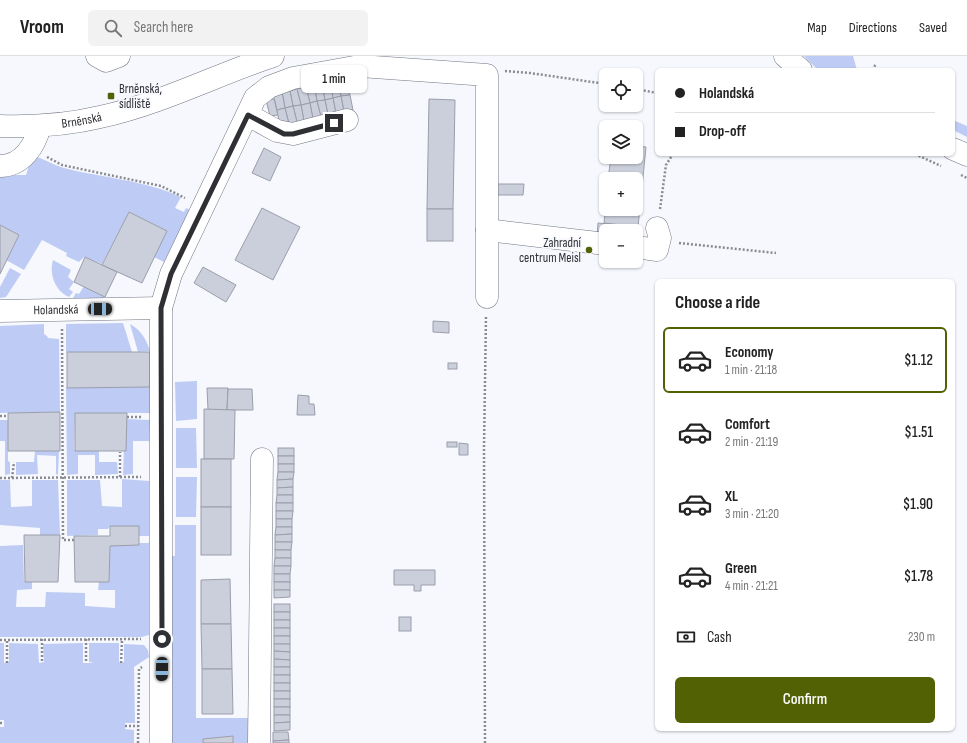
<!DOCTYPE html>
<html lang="en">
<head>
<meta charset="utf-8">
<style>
	:root { --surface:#fff; --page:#f2f2f2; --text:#222; --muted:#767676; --line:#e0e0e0; --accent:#526103 }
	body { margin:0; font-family:"Sofia Sans Condensed",sans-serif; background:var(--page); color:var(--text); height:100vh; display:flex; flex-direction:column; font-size:15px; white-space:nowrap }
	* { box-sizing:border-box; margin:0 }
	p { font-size:13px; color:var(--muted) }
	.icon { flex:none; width:22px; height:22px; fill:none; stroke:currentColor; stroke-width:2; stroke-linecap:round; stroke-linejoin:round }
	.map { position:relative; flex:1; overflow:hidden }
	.sheet { position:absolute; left:655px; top:223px; width:300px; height:452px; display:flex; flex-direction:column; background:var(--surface); border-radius:6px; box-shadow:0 1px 3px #0004 }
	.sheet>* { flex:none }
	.banner { position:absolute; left:655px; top:12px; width:300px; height:88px; border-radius:6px; box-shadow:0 1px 3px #0004; display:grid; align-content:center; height:88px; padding:0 20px; background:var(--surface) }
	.tools { position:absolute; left:599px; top:12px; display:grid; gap:8px }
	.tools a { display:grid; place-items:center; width:44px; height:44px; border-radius:6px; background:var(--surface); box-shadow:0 1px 3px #0004; font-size:20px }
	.end { position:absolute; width:18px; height:18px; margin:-9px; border:5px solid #2e3034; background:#fff; box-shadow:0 0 0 2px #fff }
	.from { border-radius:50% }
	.bubble { position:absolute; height:28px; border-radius:6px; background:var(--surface); box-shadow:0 1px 3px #0004; font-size:13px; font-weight:600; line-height:28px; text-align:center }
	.car { position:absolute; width:12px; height:24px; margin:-12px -6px; border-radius:5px; box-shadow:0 0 3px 1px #0007; background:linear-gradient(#222 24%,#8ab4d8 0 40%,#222 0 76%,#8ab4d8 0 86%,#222 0) }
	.banner b { display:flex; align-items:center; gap:14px; height:38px; font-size:15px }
	.banner b+b { border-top:1px solid var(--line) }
	.banner i { width:10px; height:10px; background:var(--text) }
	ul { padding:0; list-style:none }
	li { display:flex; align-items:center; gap:12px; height:66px; margin:0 8px 6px; padding:0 12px; border:2px solid transparent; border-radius:6px }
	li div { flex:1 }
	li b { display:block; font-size:15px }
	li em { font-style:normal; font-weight:600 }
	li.active { border-color:var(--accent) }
	li>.icon { width:36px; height:36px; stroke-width:1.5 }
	h2 { padding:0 20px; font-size:18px; line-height:48px }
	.pay { display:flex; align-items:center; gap:10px; height:44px; padding:0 20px; font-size:15px }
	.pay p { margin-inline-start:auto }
	.cta { display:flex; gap:8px; margin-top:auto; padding:8px 20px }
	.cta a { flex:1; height:46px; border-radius:6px; background:var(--accent); color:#fff; font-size:16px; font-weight:600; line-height:46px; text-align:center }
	header { display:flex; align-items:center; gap:24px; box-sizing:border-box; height:56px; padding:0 20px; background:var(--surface); border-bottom:1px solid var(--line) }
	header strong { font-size:19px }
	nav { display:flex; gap:22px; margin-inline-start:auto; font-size:14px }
	.search { width:280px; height:36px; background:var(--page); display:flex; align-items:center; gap:10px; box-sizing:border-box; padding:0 14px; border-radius:6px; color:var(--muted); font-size:15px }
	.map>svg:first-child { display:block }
</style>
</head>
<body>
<header>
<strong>Vroom</strong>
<div class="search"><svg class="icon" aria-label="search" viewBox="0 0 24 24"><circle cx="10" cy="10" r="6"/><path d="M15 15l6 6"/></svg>Search here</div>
<nav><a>Map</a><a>Directions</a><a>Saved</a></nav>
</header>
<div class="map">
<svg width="967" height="687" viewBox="0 0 967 687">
	<rect width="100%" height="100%" fill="#f6f8fd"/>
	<!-- green -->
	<g fill="#beccf5">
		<path d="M804,0H853L857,14L871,12L869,14H818Z"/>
		<path d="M953,64L967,70V81L953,74Z"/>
		<path d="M32,100C44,102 53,109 64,112C103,122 144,124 181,141L175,152L184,156L186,152L190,154L164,206L154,201L167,175L129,156L102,208L84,201L79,206L66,200L67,197L42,184L24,214L6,204L19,179L0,169V119H26Z"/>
		<path d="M53,204L71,214L68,221L74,226L69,233L73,236L69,241C55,235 49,218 53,204Z"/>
		<path d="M10,212L21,218L6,241L0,242V231Z"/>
		<path d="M84,230L104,240V242H73L76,237L79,238Z"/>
		<path d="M123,267L132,296H66V268Z"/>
		<path d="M44,268V278L47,280L48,282L59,283L60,356L0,357V270Z"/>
		<path d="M130,268C141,274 146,283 150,295L138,296Z"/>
		<path d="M197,325V363L176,365L175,326Z"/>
		<path d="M66,331H150V357H75L74,394L99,395V406H117L118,418L95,419V399H78V418L67,419Z"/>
		<path d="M125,363L150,364L149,385H133V418L123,419Z"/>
		<path d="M0,364H8V405L10,406V418L5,419V385H0Z"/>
		<path d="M176,372H196L197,412H176Z"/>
		<path d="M35,395H59L58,419L56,418V400L37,399L38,418L16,419V406H34Z"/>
		<path d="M176,421H197L196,461H176Z"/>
		<path d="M122,423L149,425V480H138L137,470H110L108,473H98V479L67,480V424H100L102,450L122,451Z"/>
		<path d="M0,424H10L11,451L32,450V424H58L60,479H40V472L0,469Z"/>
		<path d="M175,469H196V662H252V687H233L232,680L203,683V687H170V500H175Z"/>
		<path d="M138,487H149V579L141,581H0V490L23,489L24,525H32V533L17,534L16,551H45L46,536L85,537V550L115,552V534H98L99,526H109L110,490L137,489Z"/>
		<path d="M0,587H4V607L9,606V587L38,588L39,607L44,606L43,588L83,587V607H94L89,606V587H119V607L124,606V588L144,589L148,594L149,601L134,611L135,667H125V673L134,674V687H0V671H4V664H0Z"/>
	</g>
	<!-- building -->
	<g fill="#cbcfdb" stroke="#9a9eaa">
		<path d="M346,23L350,39L341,40L338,24Z"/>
		<path d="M338,24L341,40L333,42L330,26Z"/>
		<path d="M330,26L333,42L325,44L322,28Z"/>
		<path d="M322,28L325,44L317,45L314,29Z"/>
		<path d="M314,29L317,45L310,47L306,31Z"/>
		<path d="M306,31L310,47L301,49L297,33Z"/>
		<path d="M297,33L301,49L293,50L290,35Z"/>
		<path d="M290,35L293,50L285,52L282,36Z"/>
		<path d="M282,36L285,52L277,54L273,38Z"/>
		<path d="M350,39L353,54L344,56L341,40Z"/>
		<path d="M341,40L344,56L336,58L333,42Z"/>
		<path d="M333,42L336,58L328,59L325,44Z"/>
		<path d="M274,43L278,59L270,60L266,44Z"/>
		<path d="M429,43L455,44L453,153H427Z"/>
		<path d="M325,44L328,59L321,61L317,45Z"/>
		<path d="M317,45L321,61L313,63L310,47Z"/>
		<path d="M310,47L313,63L304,65L301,49Z"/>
		<path d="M301,49L304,65L297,66L293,50Z"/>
		<path d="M293,50L297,66L289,68L285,52Z"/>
		<path d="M285,52L289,68L280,70L277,54Z"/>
		<path d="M636,90L646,91L638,171L604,167L606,148V153H636V123H608L611,101H636Z"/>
		<path d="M264,92L281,101L270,125L252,117Z"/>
		<path d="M497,128H524L523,139H497Z"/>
		<path d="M262,152L300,171L273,224L235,204Z"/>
		<rect x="427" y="153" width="26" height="32"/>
		<path d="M129,156L167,175L142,227L102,209Z"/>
		<path d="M598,167L638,171L636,186V175H606V184L597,183Z"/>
		<path d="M0,169L19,179L0,218Z"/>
		<path d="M85,201L117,216L105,241L74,226Z"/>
		<path d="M203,211L236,229L226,246L194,227Z"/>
		<path d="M433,265L449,266V277L433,276Z"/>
		<path d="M67,296H150V331L67,332Z"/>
		<rect x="448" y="307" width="9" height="6"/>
		<path d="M207,332H228L227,354H208Z"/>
		<path d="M228,333H252L253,354H227Z"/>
		<path d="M298,339L309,340V348H314L315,359H297Z"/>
		<path d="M204,353L235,354L234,403H204Z"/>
		<path d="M60,356V395H8V357Z"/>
		<path d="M75,357H127L126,395H75Z"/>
		<rect x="447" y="386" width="10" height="5"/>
		<path d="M459,387L468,388V399H459Z"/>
		<rect x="278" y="392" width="16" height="8"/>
		<rect x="278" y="400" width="16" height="8"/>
		<rect x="201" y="403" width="30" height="48"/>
		<rect x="278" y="408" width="16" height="8"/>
		<path d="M278,416H294L293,423L277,424Z"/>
		<path d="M293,423V431L277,432V424Z"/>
		<path d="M293,431V439H277V432Z"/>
		<path d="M277,439H293V447H276Z"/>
		<rect x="276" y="447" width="17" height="8"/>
		<rect x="201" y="451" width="30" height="48"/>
		<path d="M276,455H293L292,463H276Z"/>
		<rect x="276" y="463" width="16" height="8"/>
		<path d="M110,470H139V489L110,490L109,526H75L74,480H110Z"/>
		<path d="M276,471H292V478L275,479Z"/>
		<path d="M292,478V486H275V479Z"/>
		<path d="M24,479H60L58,526H25Z"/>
		<path d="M275,486H292L291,494H275Z"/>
		<rect x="275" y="494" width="16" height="8"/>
		<path d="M275,502H291V510H274Z"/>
		<path d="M274,510H291L290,518H274Z"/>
		<path d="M394,514H435V529H421V535H414V529H394Z"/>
		<rect x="274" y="518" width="16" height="8"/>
		<path d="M230,523L231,568H201V524Z"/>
		<rect x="274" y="526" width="16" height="8"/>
		<path d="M274,534H290V541L274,542Z"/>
		<rect x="274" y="548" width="16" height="8"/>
		<rect x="274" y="556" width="16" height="8"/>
		<rect x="399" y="561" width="12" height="14"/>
		<rect x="274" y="564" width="16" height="8"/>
		<path d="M201,568H231L232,613H202Z"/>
		<rect x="274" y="572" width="16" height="8"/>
		<rect x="274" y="580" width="16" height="8"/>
		<path d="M274,588H290V596L274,595Z"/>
		<path d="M274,595L290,596V604L274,603Z"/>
		<path d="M274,603L290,604V611H274Z"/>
		<rect x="274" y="611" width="16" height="8"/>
		<path d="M202,613H232L233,658H202Z"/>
		<rect x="274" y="619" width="16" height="8"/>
		<rect x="274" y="627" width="16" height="8"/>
		<rect x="274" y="635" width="16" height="8"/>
		<rect x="274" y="643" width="16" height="8"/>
		<rect x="274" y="651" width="16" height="8"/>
		<path d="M274,659H290V666L274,667Z"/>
		<path d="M290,666V674L274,675V667Z"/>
		<path d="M273,676H288L289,684L273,685Z"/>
		<path d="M233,680V687H203V683Z"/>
		<path d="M289,684V687H273V685Z"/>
	</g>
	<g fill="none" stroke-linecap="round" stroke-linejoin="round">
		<defs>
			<g id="minor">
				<path d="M97,0L106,5L119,0"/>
				<path d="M248,59L277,75L293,78L347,64"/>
				<path d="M0,110C22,110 35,90 40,70"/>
				<path d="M487,174L606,188"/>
				<path d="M636,191L657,194L660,182L657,172"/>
				<path id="s1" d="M0,255L161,252"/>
				<path d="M161,687V252L171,218L255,42L269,31L293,22L360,10L487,19V241"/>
				<path d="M259,687L262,403"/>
			</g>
			<g id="major">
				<path d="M785,0L801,14"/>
				<path id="s2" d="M0,70C34,71 67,69 100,61C160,48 216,19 273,0"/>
				<path d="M953,93L967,99"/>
			</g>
		</defs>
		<!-- minor casing -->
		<use href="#minor" stroke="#727681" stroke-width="23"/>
		<!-- major casing -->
		<use href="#major" stroke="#727681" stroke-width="23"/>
		<!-- path -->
		<g stroke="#898b90" stroke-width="2.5" stroke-dasharray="2 2" stroke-linecap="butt">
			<path d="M872,14L876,8"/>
			<path d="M505,15L530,17L606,28"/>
			<path d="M636,33L657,37"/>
			<path d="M915,98L941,110"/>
			<path d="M47,101L62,109L161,130L185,142"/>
			<path d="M961,119L967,122"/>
			<path d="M660,153L666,109L673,98"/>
			<path d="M679,187L776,197"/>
			<path d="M62,273L63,484H74"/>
			<path d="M0,360H8"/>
			<path d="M127,361H142"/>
			<path d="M120,421V396"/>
			<path d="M0,422L141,421"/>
			<path d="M12,422L14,406"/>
			<path d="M42,583V607"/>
			<path d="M86,583V607"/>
			<path d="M0,584L141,583"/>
			<path d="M7,607V584"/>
			<path d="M121,607L122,584"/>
			<path d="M0,667H4"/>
			<path d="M125,670H138"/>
			<path d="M138,687L139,613L142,611"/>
			<path d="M485,687L484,392L486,259"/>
		</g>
		<!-- minor -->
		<use href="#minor" stroke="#fff" stroke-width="22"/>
		<!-- major -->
		<use href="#major" stroke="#fff" stroke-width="22"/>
	</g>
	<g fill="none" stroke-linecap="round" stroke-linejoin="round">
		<!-- route -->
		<path stroke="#2e3034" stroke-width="5" d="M162,583L161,252L171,218L248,59L284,78H293L334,67"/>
	</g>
	<!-- markers -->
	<g fill="#526103" stroke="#f6f8fd" stroke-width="1.5">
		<rect x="107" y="36" width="8" height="8" rx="2"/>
		<circle cx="589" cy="194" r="4"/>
	</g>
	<g text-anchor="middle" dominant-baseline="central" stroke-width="3.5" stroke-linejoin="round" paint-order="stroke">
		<!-- poi labels -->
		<g font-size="13" fill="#2e3034" stroke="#f6f8fd" text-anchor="start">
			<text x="119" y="33">Brněnská,<tspan x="119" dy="15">sídliště</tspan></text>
			<text x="581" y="187" text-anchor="end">Zahradní<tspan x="581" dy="15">centrum Meisl</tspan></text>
		</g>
		<!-- street labels -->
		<g font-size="13" fill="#2e3034" stroke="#f6f8fd">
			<text stroke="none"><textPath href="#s2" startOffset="82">Brněnská</textPath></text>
			<text stroke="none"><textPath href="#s1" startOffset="56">Holandská</textPath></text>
		</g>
	</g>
</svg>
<div class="tools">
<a><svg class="icon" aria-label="locate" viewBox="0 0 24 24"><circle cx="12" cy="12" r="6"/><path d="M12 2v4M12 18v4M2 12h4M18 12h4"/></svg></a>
<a><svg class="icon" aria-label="layers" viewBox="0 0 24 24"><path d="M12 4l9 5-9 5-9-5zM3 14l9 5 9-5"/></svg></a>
<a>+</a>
<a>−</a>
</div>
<i class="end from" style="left:162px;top:583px"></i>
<i class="end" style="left:334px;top:67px"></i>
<div class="bubble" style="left:301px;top:9px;width:66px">1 min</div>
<i class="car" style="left:100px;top:253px;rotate:89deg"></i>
<i class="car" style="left:162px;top:613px;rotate:181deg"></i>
<div class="banner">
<b><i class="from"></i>Holandská</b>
<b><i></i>Drop-off</b>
</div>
<section class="sheet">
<h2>Choose a ride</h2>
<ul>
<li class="active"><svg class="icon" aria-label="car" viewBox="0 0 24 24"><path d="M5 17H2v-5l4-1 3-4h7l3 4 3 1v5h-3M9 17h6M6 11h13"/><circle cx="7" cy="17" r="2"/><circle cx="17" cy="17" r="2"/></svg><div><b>Economy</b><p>1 min · 21:18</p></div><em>$1.12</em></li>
<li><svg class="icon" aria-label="car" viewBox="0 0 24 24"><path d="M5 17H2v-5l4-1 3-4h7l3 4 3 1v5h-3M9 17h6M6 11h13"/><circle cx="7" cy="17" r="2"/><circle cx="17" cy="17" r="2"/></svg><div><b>Comfort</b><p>2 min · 21:19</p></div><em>$1.51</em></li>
<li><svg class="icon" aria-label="car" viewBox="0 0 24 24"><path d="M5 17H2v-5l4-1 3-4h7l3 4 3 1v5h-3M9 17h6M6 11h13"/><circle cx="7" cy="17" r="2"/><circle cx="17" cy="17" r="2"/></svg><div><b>XL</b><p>3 min · 21:20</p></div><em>$1.90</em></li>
<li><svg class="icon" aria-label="car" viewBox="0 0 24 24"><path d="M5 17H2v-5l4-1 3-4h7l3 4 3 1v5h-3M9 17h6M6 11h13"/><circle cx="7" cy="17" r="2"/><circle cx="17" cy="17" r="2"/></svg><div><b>Green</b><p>4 min · 21:21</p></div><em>$1.78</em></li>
</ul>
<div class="pay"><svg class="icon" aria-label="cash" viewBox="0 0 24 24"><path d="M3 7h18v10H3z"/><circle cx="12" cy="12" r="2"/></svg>Cash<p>230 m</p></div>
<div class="cta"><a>Confirm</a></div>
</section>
</div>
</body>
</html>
